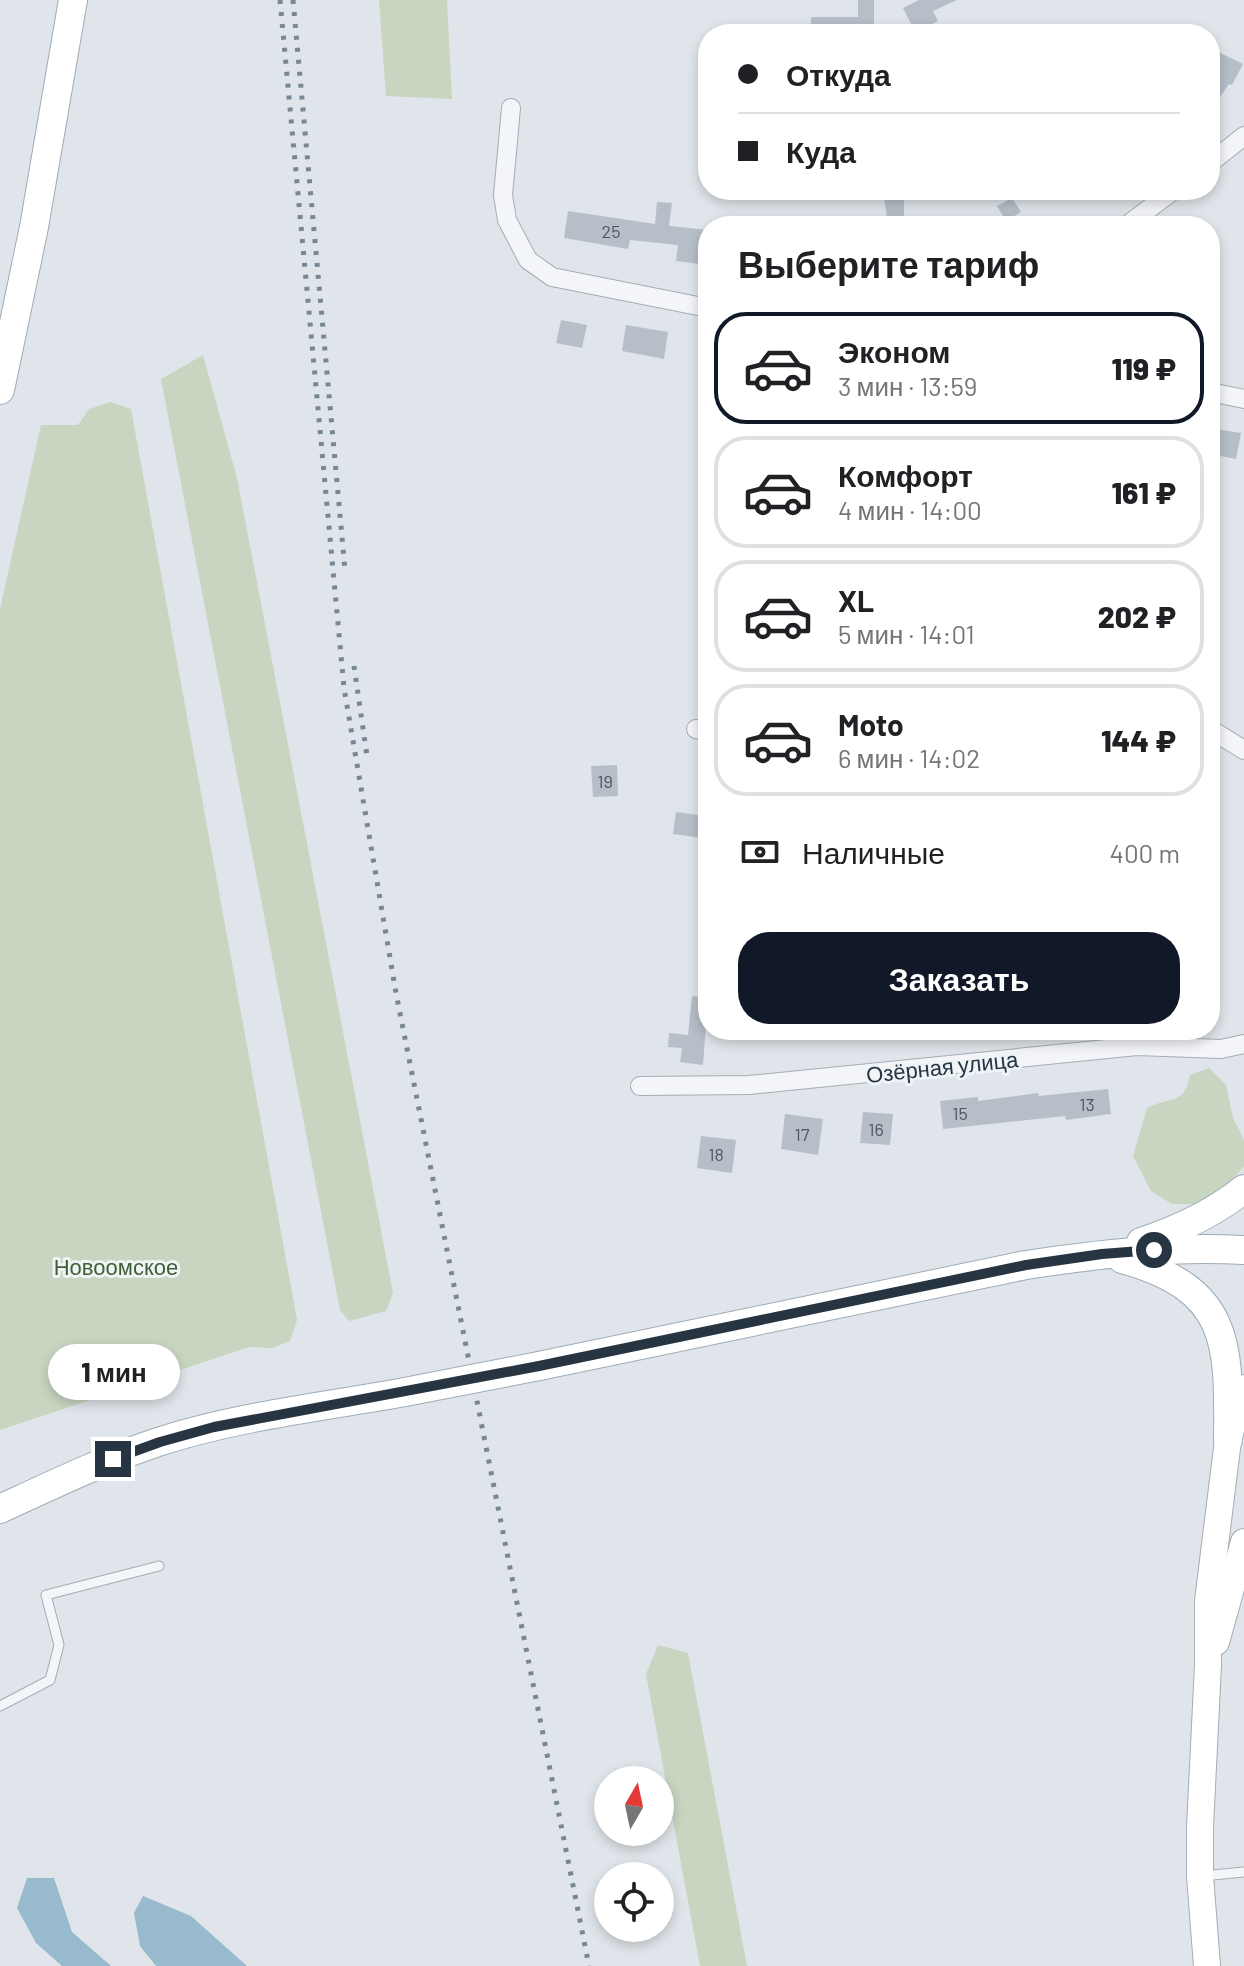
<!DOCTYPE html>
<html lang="ru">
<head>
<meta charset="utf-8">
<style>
	:root { --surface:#fff; --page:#f2f2f2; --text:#202124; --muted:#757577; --line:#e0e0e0; --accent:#111827 }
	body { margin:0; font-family:Barlow,sans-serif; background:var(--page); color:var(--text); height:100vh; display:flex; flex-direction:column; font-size:30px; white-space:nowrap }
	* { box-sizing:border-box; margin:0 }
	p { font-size:26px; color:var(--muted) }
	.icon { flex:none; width:44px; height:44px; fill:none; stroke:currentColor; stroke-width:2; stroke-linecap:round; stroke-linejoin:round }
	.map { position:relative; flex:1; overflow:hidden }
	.side { position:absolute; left:698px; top:216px; width:522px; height:824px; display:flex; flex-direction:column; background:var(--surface); border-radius:32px; box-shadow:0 4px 12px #0003 }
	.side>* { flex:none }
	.guide { position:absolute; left:698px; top:24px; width:522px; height:176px; border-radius:32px; box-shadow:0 4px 12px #0003; display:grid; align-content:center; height:176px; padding:0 40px; background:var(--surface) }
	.needle { width:52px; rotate:9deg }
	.tools { position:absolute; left:594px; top:1766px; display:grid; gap:16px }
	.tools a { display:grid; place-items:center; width:80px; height:80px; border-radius:50%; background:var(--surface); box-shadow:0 4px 12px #0003; font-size:40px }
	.end { position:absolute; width:36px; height:36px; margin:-18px; border:10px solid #273543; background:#fff; box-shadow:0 0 0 4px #fff }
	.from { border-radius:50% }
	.bubble { position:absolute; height:56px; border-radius:28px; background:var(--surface); box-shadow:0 4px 12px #0003; font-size:26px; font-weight:800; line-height:56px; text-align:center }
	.guide b { display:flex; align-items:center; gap:28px; height:76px; font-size:30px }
	.guide b+b { border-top:2px solid var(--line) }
	.guide i { width:20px; height:20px; background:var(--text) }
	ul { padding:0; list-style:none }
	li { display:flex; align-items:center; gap:24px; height:112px; margin:0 16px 12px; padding:0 24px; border:4px solid var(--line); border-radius:32px }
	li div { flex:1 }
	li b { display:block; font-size:30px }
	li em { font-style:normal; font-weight:800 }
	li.selected { border-color:var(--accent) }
	li>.icon { width:72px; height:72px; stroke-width:1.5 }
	h2 { padding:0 40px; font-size:36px; line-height:96px }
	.pay { display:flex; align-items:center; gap:20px; height:88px; padding:0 40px; font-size:30px }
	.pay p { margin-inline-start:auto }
	.primary-button { display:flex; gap:16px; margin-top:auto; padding:16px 40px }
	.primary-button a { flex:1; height:92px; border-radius:32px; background:var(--accent); color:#fff; font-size:32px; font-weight:800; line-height:92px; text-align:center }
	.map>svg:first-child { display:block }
</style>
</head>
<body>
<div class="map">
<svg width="1244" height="1966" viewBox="0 0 1244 1966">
	<rect width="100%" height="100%" fill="#dfe5ea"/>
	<!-- green -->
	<g fill="#c8d5c0">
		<path d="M379,0H447L452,99L386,96Z"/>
		<path d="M203,355L237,478L393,1293L386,1311L349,1321L340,1310L161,379Z"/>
		<path d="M111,402L131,409L297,1320L290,1341L272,1348L249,1347L0,1430V609L41,425H78L89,409Z"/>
		<path d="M1209,1068L1226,1085L1233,1118L1244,1140V1166L1226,1188L1202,1204H1172L1151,1191L1133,1156L1147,1108C1169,1096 1185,1106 1190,1075Z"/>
		<path d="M658,1645L688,1653L747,1966H700L646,1674Z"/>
	</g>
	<!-- water -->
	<g fill="#97bacd">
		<path d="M27,1878H54L72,1932L111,1966H62L36,1943L17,1908Z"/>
		<path d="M143,1896L191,1916L247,1966H156L140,1946L134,1913Z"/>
	</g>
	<!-- building -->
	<g fill="#b6bfc8">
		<path d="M858,0H874V34H811V17H858Z"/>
		<path d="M919,0H957L933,11L938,21L915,32L903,8Z"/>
		<path d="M1210,48L1243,64L1232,85L1229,84L1210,112Z"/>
		<path d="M883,190H899L900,197H904V226H888Z"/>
		<path d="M1012,198L1021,212L1006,221L997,206Z"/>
		<path d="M657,202L672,203L669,226L708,230V265L676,261L678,245L630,240L628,249L564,238L568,211L655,224Z"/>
		<path d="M561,320L587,325L582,348L556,343Z"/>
		<path d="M626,325L668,332L664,359L622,351Z"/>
		<path d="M1210,428L1241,433L1236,459L1210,454Z"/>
		<path d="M617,765L618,796L593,797L591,766Z"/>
		<path d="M676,812L705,816L702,838L673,834Z"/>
		<path d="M692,996L708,998L703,1065L680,1062L682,1048L668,1047L669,1033L688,1035Z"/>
		<path d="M1108,1089L1111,1114L1066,1120L1065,1116L943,1129L940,1101L978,1097V1101L1038,1093L1039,1096Z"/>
		<path d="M863,1112L893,1114L890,1145L860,1143Z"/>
		<path d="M785,1114L823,1119L818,1155L781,1149Z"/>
		<path d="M701,1136L736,1140L732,1173L697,1168Z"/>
	</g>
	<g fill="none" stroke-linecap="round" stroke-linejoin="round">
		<defs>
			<g id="service">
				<path d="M0,1706L50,1680L59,1645L46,1595L159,1566"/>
				<path d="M1203,1876L1244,1872"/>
			</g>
			<g id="minor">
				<path d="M511,108L503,195L507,220L528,260L552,277L708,308"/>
				<path d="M1210,163L1244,136"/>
				<path d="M1126,226L1174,190"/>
				<path d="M1210,392L1244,399"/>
				<path d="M696,729L708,732"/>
				<path d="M1210,729L1244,750"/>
				<path d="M640,1086L749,1085L1137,1046L1221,1049L1244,1044"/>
			</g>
			<g id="secondary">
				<path d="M1216,1642L1244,1542"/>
				<path d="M1207,1966L1200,1876V1827L1208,1665V1601L1228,1440L1244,1388"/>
			</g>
			<g id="primary">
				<path d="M0,390L34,227L73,0"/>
				<path d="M1141,1242C1178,1230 1214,1213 1244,1189"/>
				<path d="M1122,1259C1231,1289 1229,1343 1228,1440"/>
				<path d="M539,1366L1026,1265C1098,1254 1171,1246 1244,1250"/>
				<path d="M0,1509C52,1485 104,1460 158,1442C237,1416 323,1407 405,1392"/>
			</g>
		</defs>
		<!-- service casing -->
		<use href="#service" stroke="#a4adb5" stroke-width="11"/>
		<!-- minor casing -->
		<use href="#minor" stroke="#a4adb5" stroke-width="20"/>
		<!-- secondary casing -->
		<use href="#secondary" stroke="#a4adb5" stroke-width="28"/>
		<!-- primary casing -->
		<use href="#primary" stroke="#9eacb7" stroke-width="30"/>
		<!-- service -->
		<use href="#service" stroke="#f3f5f8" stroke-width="9"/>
		<!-- minor -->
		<use href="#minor" stroke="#f3f5f8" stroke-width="18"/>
		<!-- secondary -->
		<use href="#secondary" stroke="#fff" stroke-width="26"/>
		<!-- primary -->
		<use href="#primary" stroke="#fff" stroke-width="28"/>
		<!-- rail -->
		<g stroke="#778795" stroke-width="5" stroke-dasharray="4 8" stroke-linecap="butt">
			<path d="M280,0L344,688L396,993L589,1966"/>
			<path d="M293,0L345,570"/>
			<path d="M354,666L367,756"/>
		</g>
		<defs>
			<path id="primary-bridge" d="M405,1392L539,1366"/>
		</defs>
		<!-- primary-bridge casing -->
		<use href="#primary-bridge" stroke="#9eacb7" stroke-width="30" stroke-linecap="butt"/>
		<!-- primary-bridge -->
		<use href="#primary-bridge" stroke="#fff" stroke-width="28"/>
	</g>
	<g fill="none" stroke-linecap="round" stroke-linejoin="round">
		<!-- route -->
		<path stroke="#273543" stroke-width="10" d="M113,1459L160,1442L214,1427L539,1366L1026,1265L1102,1254L1154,1250"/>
	</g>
	<g text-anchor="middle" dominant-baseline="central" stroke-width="6" stroke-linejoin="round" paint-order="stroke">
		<!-- number labels -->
		<g font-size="18" fill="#4b5864">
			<text x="611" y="231">25</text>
			<text x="605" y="781">19</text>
			<text x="1087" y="1104">13</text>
			<text x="960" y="1113">15</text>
			<text x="876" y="1129">16</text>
			<text x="802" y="1134">17</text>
			<text x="716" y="1154">18</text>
		</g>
		<!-- street labels -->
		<g font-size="22" fill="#273543" stroke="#eff4f7">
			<text transform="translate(942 1066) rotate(-6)">Озёрная улица</text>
		</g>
		<!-- park labels -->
		<g font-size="22" fill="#426033" stroke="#eff4f7">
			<text x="116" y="1266">Новоомское</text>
		</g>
	</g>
</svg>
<div class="tools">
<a><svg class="needle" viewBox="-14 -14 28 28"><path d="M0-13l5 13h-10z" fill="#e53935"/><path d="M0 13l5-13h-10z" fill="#757577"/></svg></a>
<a><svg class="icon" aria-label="locate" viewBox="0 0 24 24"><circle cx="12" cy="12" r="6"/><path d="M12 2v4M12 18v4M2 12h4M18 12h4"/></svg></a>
</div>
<i class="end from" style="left:1154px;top:1250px"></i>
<i class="end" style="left:113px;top:1459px"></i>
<div class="bubble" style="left:48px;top:1344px;width:132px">1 мин</div>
<div class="guide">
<b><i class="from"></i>Откуда</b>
<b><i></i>Куда</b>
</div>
<section class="side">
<h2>Выберите тариф</h2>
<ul>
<li class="selected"><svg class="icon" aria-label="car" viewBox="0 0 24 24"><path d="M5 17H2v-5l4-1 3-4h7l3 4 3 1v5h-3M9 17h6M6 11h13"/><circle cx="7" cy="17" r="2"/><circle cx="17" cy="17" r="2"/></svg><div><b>Эконом</b><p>3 мин · 13:59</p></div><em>119 ₽</em></li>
<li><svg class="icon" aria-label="car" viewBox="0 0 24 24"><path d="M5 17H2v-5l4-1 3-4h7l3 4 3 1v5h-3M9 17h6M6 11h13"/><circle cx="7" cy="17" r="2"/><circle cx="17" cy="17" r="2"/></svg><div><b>Комфорт</b><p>4 мин · 14:00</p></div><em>161 ₽</em></li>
<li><svg class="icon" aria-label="car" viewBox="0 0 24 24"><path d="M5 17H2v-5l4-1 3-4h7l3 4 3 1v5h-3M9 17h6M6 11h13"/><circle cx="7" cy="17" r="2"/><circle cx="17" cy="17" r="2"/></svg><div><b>XL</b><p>5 мин · 14:01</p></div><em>202 ₽</em></li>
<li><svg class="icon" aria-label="car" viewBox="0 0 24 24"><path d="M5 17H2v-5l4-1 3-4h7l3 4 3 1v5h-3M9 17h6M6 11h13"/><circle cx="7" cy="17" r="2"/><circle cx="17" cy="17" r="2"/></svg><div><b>Moto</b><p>6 мин · 14:02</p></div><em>144 ₽</em></li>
</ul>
<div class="pay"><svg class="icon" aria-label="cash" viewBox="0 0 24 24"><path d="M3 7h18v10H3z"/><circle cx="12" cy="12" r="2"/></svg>Наличные<p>400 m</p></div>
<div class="primary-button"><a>Заказать</a></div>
</section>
</div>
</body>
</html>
